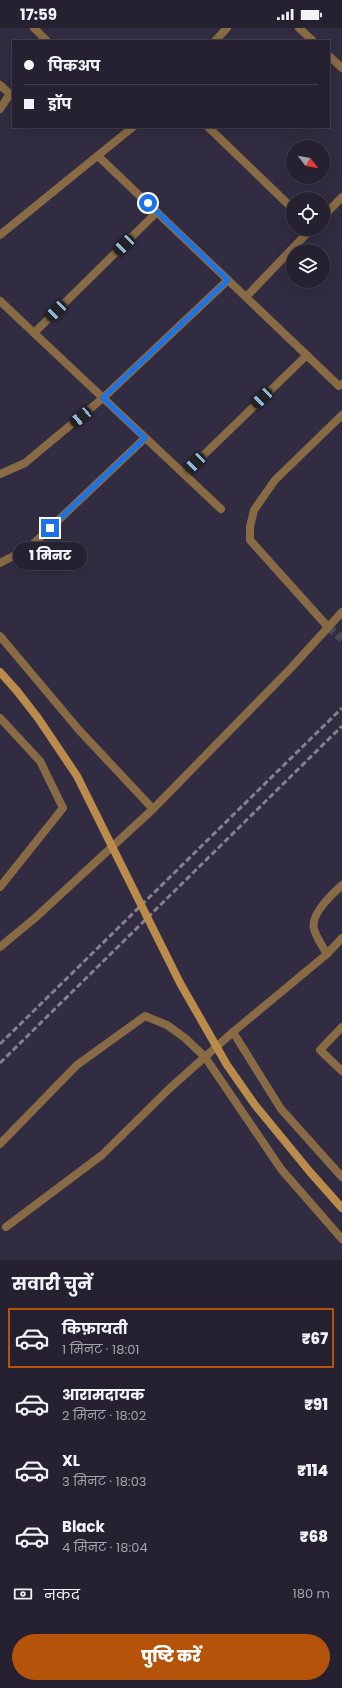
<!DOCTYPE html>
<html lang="hi">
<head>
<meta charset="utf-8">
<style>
	:root { --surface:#252131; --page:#2d2939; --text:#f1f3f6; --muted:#a3a3ab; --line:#423e4d; --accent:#b45309 }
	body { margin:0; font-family:Poppins,"Noto Sans Devanagari",sans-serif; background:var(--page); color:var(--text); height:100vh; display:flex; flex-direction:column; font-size:15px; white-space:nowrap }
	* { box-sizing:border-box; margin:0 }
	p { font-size:13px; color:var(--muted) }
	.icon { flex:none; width:22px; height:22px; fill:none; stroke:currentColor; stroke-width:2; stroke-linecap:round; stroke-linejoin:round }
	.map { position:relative; height:1232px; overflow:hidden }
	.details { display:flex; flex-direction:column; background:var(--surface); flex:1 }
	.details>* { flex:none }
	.guide { position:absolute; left:12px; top:12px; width:318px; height:88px; border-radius:0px; box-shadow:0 4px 16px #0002,0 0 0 1px var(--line); display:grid; align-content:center; height:88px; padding:0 12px; background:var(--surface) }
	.needle { width:26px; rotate:121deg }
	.fabs { position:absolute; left:286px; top:112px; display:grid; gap:8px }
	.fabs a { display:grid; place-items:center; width:44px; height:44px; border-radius:50%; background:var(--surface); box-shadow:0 4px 16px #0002,0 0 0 1px var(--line); font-size:20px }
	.end { position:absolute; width:18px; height:18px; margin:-9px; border:5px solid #1a73e8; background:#fff; box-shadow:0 0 0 2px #fff }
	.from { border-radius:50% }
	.bubble { position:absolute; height:28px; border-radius:14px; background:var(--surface); box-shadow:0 4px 16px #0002,0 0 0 1px var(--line); font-size:13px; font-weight:800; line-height:28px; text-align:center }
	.car { position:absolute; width:12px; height:24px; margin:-12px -6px; border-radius:5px; box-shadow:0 0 3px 1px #0007; background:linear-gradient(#222 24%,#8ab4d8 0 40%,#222 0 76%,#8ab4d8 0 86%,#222 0) }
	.guide b { display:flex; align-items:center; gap:14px; height:38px; font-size:15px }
	.guide b+b { border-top:1px solid var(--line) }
	.guide i { width:10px; height:10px; background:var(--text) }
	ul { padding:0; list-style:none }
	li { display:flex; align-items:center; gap:12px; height:60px; margin:0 8px 6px; padding:0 4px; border:2px solid transparent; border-radius:0px }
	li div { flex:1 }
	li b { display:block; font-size:15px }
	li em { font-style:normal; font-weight:800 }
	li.selected { border-color:var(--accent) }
	li>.icon { width:36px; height:36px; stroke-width:1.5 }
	h2 { padding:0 12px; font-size:18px; line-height:48px }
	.pay { display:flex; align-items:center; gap:10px; height:44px; padding:0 12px; font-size:15px }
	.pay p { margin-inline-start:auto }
	.button { display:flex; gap:8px; margin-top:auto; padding:8px 12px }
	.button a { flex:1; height:46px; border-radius:24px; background:var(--accent); color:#fff; font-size:16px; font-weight:800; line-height:46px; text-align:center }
	.status { display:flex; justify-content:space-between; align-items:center; height:28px; padding:0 20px; background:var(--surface); direction:ltr }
	.status svg { height:11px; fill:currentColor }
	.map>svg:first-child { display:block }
</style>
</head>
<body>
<div class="status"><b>17:59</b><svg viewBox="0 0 49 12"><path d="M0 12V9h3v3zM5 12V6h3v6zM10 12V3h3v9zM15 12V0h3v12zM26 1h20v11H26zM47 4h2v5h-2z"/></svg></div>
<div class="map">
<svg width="342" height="1232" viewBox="0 0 342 1232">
	<rect width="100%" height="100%" fill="#312c41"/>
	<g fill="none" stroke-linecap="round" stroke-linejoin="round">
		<!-- street-tunnel -->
		<path stroke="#4b465a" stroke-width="8" stroke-dasharray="8 4" stroke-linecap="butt" d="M328,599L342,611"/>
		<!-- street -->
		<g stroke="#886b44" stroke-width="8">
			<path d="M34,0L47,13"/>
			<path d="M299,0L313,13"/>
			<path d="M215,13L227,0"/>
			<path d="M329,28L342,40"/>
			<path d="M0,57L10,66L0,81"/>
			<path d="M208,99L293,181"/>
			<path d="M98,128L339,358L342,356"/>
			<path d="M323,189L342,169"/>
			<path d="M0,207L133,99"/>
			<path d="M246,269L311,201"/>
			<path d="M0,273L221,481"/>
			<path d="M34,305L157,184"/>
			<path d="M0,446L25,435L103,370L228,252"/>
			<path d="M184,446L307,327"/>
			<path d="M0,535L29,520L145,410"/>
			<path d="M328,599L250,512V499L254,482L275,452L342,387"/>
			<path d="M0,608L79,702L153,781L291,640L342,584"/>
			<path d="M0,690L40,733L63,780L0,859"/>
			<path d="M0,919L35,890L153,781"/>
			<path d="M327,926C323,919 316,909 314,901C310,887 332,866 342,857"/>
			<path d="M342,999L320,1022L342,1043"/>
			<path d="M233,1004L281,1081L342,1149"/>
			<path d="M0,1116L77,1037L145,988L167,997L185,1010L205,1029L281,1141L342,1211"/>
			<path d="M6,1199L102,1127L170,1060L233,1004L327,926L342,910"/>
		</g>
		<!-- secondary -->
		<path stroke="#ba8b4a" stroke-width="8" d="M0,644L17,663"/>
		<!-- rail -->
		<g stroke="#848091" stroke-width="3" stroke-dasharray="6 3" stroke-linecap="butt">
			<path d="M0,1016L342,680"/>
			<path d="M0,1035L342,698"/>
		</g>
		<!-- secondary-bridge -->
		<path stroke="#ba8b4a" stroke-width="8" d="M17,663L38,690L77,748L180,955L227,1037L255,1077L310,1144L342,1180"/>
	</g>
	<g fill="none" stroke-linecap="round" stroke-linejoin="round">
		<!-- route -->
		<path stroke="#1a73e8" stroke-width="5" d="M50,500L145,410L103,370L228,252L148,175"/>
	</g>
</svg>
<div class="fabs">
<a><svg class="needle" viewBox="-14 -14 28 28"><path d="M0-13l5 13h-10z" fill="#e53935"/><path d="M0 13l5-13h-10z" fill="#a3a3ab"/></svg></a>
<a><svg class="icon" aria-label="locate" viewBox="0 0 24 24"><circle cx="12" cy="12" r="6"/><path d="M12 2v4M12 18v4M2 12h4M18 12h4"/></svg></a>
<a><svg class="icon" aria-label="layers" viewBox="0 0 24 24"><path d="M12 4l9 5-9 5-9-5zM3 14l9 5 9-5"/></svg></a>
</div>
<i class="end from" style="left:148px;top:175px"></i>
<i class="end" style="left:50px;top:500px"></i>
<div class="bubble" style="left:13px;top:514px;width:74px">1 मिनट</div>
<i class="car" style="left:124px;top:217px;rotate:226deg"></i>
<i class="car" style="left:56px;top:283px;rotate:226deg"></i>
<i class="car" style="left:262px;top:370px;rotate:226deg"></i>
<i class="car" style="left:81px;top:389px;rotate:230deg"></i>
<i class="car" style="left:195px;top:435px;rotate:226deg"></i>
<div class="guide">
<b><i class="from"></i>पिकअप</b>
<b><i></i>ड्रॉप</b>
</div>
</div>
<section class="details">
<h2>सवारी चुनें</h2>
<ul>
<li class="selected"><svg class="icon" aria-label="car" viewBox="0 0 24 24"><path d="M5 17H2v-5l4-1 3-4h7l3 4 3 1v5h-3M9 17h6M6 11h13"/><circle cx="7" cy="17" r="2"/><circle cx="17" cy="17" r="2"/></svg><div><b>किफ़ायती</b><p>1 मिनट · 18:01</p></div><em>₹67</em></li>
<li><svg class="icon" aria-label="car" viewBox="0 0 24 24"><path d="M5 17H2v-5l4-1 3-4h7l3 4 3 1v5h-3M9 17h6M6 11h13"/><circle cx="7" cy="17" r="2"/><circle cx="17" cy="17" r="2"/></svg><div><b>आरामदायक</b><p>2 मिनट · 18:02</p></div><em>₹91</em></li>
<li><svg class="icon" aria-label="car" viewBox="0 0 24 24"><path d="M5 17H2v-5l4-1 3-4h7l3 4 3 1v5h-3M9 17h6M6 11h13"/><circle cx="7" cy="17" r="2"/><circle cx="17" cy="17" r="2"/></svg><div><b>XL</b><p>3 मिनट · 18:03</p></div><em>₹114</em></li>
<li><svg class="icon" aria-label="car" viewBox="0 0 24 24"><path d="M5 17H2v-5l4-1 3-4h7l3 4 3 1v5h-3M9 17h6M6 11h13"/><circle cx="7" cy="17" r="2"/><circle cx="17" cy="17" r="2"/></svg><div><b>Black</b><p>4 मिनट · 18:04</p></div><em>₹68</em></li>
</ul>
<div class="pay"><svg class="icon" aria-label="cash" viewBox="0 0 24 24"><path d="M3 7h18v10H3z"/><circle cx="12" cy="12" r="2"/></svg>नकद<p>180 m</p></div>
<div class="button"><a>पुष्टि करें</a></div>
</section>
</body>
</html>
